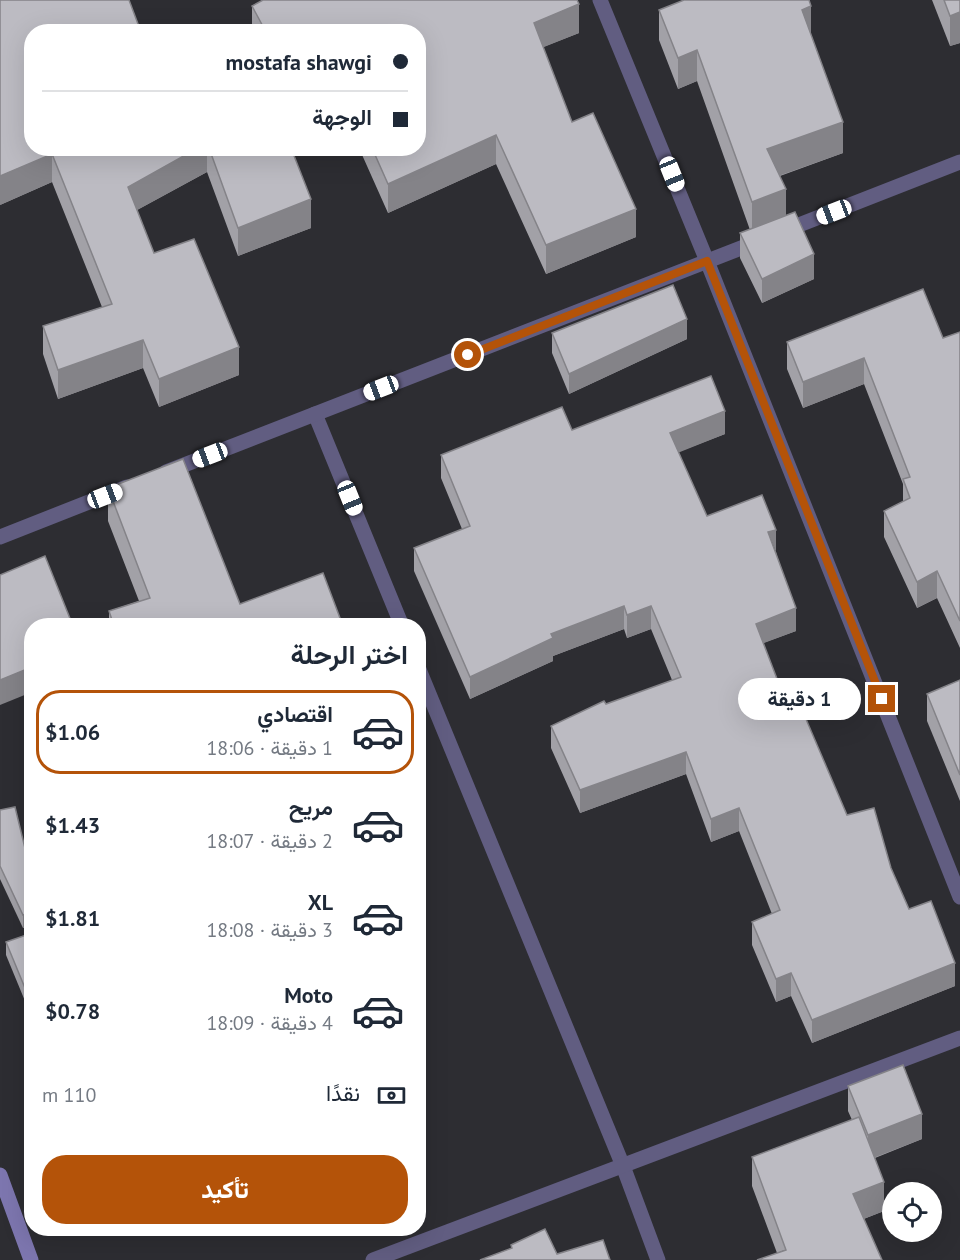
<!DOCTYPE html>
<html lang="ar">
<head>
<meta charset="utf-8">
<style>
	:root { --surface:#fff; --page:#f2f2f3; --text:#1f2937; --muted:#747a83; --line:#e0e1e3; --accent:#b45309 }
	body { margin:0; font-family:"PT Sans",Vazirmatn,sans-serif; background:var(--page); color:var(--text); direction:rtl; height:100vh; display:flex; flex-direction:column; font-size:22px; white-space:nowrap }
	* { box-sizing:border-box; margin:0 }
	p { font-size:20px; color:var(--muted) }
	.icon { flex:none; width:33px; height:33px; fill:none; stroke:currentColor; stroke-width:2; stroke-linecap:round; stroke-linejoin:round }
	.map { position:relative; flex:1; overflow:hidden; direction:ltr }
	.side { position:absolute; left:24px; top:618px; width:402px; height:618px; display:flex; flex-direction:column; background:var(--surface); border-radius:24px; box-shadow:0 6px 24px #0002; direction:rtl }
	.side>* { flex:none }
	.hud { position:absolute; left:24px; top:24px; width:402px; height:132px; border-radius:24px; box-shadow:0 6px 24px #0002; direction:rtl; display:grid; align-content:center; height:132px; padding:0 18px; background:var(--surface) }
	.tools { position:absolute; left:882px; top:1182px; display:grid; gap:12px }
	.tools a { display:grid; place-items:center; width:60px; height:60px; border-radius:50%; background:var(--surface); box-shadow:0 6px 24px #0002; font-size:30px }
	.end { position:absolute; width:27px; height:27px; margin:-14px; border:8px solid #b45309; background:#fff; box-shadow:0 0 0 3px #fff }
	.from { border-radius:50% }
	.bubble { position:absolute; height:42px; border-radius:21px; background:var(--surface); box-shadow:0 6px 24px #0002; font-size:20px; font-weight:800; line-height:42px; text-align:center; direction:rtl }
	.car { position:absolute; width:18px; height:36px; margin:-18px -9px; border-radius:8px; box-shadow:0 0 4px 2px #0007; background:linear-gradient(#fff 24%,#345 0 40%,#fff 0 76%,#345 0 86%,#fff 0) }
	.hud b { display:flex; align-items:center; gap:21px; height:57px; font-size:22px }
	.hud b+b { border-top:2px solid var(--line) }
	.hud i { width:15px; height:15px; background:var(--text) }
	ul { padding:0; list-style:none }
	li { display:flex; align-items:center; gap:18px; height:84px; margin:0 12px 9px; padding:0 6px; border:3px solid transparent; border-radius:24px }
	li div { flex:1 }
	li b { display:block; font-size:22px }
	li em { font-style:normal; font-weight:800 }
	li.current { border-color:var(--accent) }
	li>.icon { width:54px; height:54px; stroke-width:1.5 }
	h2 { padding:0 18px; font-size:27px; line-height:72px }
	.pay { display:flex; align-items:center; gap:15px; height:66px; padding:0 18px; font-size:22px }
	.pay p { margin-inline-start:auto }
	.action { display:flex; gap:12px; margin-top:auto; padding:12px 18px }
	.action a { flex:1; height:69px; border-radius:24px; background:var(--accent); color:#fff; font-size:24px; font-weight:800; line-height:69px; text-align:center }
	.map>svg:first-child { display:block }
</style>
</head>
<body>
<div class="map">
<svg width="960" height="1260" viewBox="0 0 960 1260">
	<rect width="100%" height="100%" fill="#2d2d32"/>
	<g fill="none" stroke-linecap="round" stroke-linejoin="round">
		<!-- street -->
		<g stroke="#615d81" stroke-width="15">
			<path d="M600,0L707,261L960,897"/>
			<path d="M781,232L960,162"/>
			<path d="M315,414L402,626"/>
			<path d="M166,472L759,241"/>
			<path d="M0,537L127,487"/>
			<path d="M418,667L623,1166L658,1260"/>
			<path d="M373,1260L960,1038"/>
		</g>
		<!-- secondary -->
		<path stroke="#7d76af" stroke-width="15" d="M0,1175L31,1260"/>
	</g>
	<!-- wall -->
	<g fill="#a2a1a7">
		<path d="M932,0H960V43L950,46Z"/>
		<path d="M252,6L579,33L543,47L572,122L636,237L546,274L496,164L388,213L359,148H418V32H252Z"/>
		<path d="M659,10L811,36L843,153L780,176L786,216L814,279L762,303L740,258V233L750,230L697,81L678,89L659,40Z"/>
		<path d="M32,148H291L311,228L238,256L207,172L137,210L154,253L239,375L159,407L143,368L58,399L43,354V326L102,307L52,182L0,205Z"/>
		<path d="M960,332V648L937,598L917,608L884,537V511L903,502V484L864,384L803,408L787,369V342L943,338Z"/>
		<path d="M552,333L687,339L569,394L552,353Z"/>
		<path d="M572,430L725,434L678,452L707,516L776,552L796,631L763,643L792,718L847,815L891,868L909,909L955,986L812,1043L791,996L776,1002L752,945V922L772,914L739,831L711,842L686,774L580,813L551,748V726L672,680L651,629L627,638L624,629L553,656V661L470,699L414,571V548L462,529L441,478V455Z"/>
		<path d="M108,488L240,604L343,626H109V611L139,601L108,521Z"/>
		<path d="M960,680V801L927,721V694Z"/>
		<path d="M0,810L32,877V925L23,928L0,879Z"/>
		<path d="M32,933V1018L6,955V942Z"/>
		<path d="M848,1086L922,1139L875,1158L884,1211L777,1253L752,1186V1157L852,1120L848,1111Z"/>
	</g>
	<!-- shaded-wall -->
	<g fill="#848388">
		<path d="M579,4V33L534,51V23Z"/>
		<path d="M811,6V37L802,10Z"/>
		<path d="M960,12V43L950,46V16Z"/>
		<path d="M697,50V81L678,89V58Z"/>
		<path d="M843,122V153L767,180V149Z"/>
		<path d="M496,135V164L388,213V184Z"/>
		<path d="M198,148H207V172L128,215V187Z"/>
		<path d="M52,154V182L0,205V176Z"/>
		<path d="M786,189V219L752,233V202Z"/>
		<path d="M311,199V228L238,256V228Z"/>
		<path d="M636,209V237L546,274V245Z"/>
		<path d="M814,254V279L762,303V279Z"/>
		<path d="M687,319V339L569,394V374Z"/>
		<path d="M143,340V368L58,399V370Z"/>
		<path d="M239,347V375L159,407V379Z"/>
		<path d="M864,358V384L803,408V382Z"/>
		<path d="M725,411V434L670,456V433Z"/>
		<path d="M776,530V552L768,532Z"/>
		<path d="M937,571V598L917,608V582Z"/>
		<path d="M624,606V629L553,656V661L470,699V677L551,634Z"/>
		<path d="M651,606V629L627,638V615Z"/>
		<path d="M796,608V631L756,646V624Z"/>
		<path d="M32,667V692L0,705V680Z"/>
		<path d="M686,752V774L580,813V790Z"/>
		<path d="M739,808V831L711,842V819Z"/>
		<path d="M32,912V925L23,928V915Z"/>
		<path d="M955,963V986L812,1043V1020Z"/>
		<path d="M791,973V996L776,1002V979Z"/>
		<path d="M922,1114V1139L868,1160V1135Z"/>
		<path d="M884,1182V1211L853,1223V1194Z"/>
	</g>
	<!-- building -->
	<g fill="#bcbbc2" stroke="#848388" stroke-width="1.5">
		<path d="M0,0H129L141,32H32V148H198L128,187L154,253L194,239L239,347L159,379L143,340L58,370L43,326L112,304L52,154L0,176Z"/>
		<path d="M263,0H577L579,4L534,23L572,122L593,113L636,209L546,245L496,135L388,184L372,148H418V32H266L252,6Z"/>
		<path d="M684,0H809L811,6L802,10L843,122L767,149L786,189L752,202L697,50L678,58L659,10Z"/>
		<path d="M944,0H960V12L950,16Z"/>
		<path d="M209,148H291L311,199L238,228Z"/>
		<path d="M795,212L814,254L762,279L740,233Z"/>
		<path d="M673,285L687,319L569,374L552,333Z"/>
		<path d="M923,289L943,338L960,332V621L937,571L917,582L884,511L910,498L903,479L910,477L864,358L803,382L787,342Z"/>
		<path d="M711,376L725,411L670,433L707,516L762,495L776,530L768,532L796,608L756,624L792,718L803,712L847,815L874,808L891,868L909,909L931,901L955,963L812,1020L791,973L776,979L752,922L780,910L739,808L711,819L686,752L580,790L551,726L604,701L606,704L681,677L651,606L627,615L624,606L551,634L553,638L470,677L414,548L470,526L441,455L562,407L572,430Z"/>
		<path d="M183,459L240,604L323,573L343,626H114L109,611L150,598L108,488Z"/>
		<path d="M45,556L73,626H32V667L0,680V575Z"/>
		<path d="M960,680V775L927,694Z"/>
		<path d="M15,807L32,877V912L23,915L0,866V810Z"/>
		<path d="M32,933V1005L6,942Z"/>
		<path d="M903,1065L922,1114L868,1135L848,1086Z"/>
		<path d="M859,1117L884,1182L853,1194L882,1260H757L786,1250L752,1157Z"/>
		<path d="M545,1229L557,1254L603,1240L610,1260H480L512,1248L511,1245Z"/>
	</g>
	<g fill="none" stroke-linecap="round" stroke-linejoin="round">
		<!-- route -->
		<path stroke="#b45309" stroke-width="8" d="M468,355L707,261L882,699"/>
	</g>
</svg>
<div class="tools">
<a><svg class="icon" aria-label="locate" viewBox="0 0 24 24"><circle cx="12" cy="12" r="6"/><path d="M12 2v4M12 18v4M2 12h4M18 12h4"/></svg></a>
</div>
<i class="end from" style="left:468px;top:355px"></i>
<i class="end" style="left:882px;top:699px"></i>
<div class="bubble" style="left:738px;top:678px;width:123px">1 دقيقة</div>
<i class="car" style="left:672px;top:174px;rotate:158deg"></i>
<i class="car" style="left:834px;top:212px;rotate:249deg"></i>
<i class="car" style="left:381px;top:388px;rotate:249deg"></i>
<i class="car" style="left:210px;top:455px;rotate:249deg"></i>
<i class="car" style="left:105px;top:496px;rotate:69deg"></i>
<i class="car" style="left:350px;top:498px;rotate:158deg"></i>
<div class="hud">
<b><i class="from"></i>mostafa shawgi</b>
<b><i></i>الوجهة</b>
</div>
<section class="side">
<h2>اختر الرحلة</h2>
<ul>
<li class="current"><svg class="icon" aria-label="car" viewBox="0 0 24 24"><path d="M5 17H2v-5l4-1 3-4h7l3 4 3 1v5h-3M9 17h6M6 11h13"/><circle cx="7" cy="17" r="2"/><circle cx="17" cy="17" r="2"/></svg><div><b>اقتصادي</b><p>1 دقيقة · 18:06</p></div><em>$1.06</em></li>
<li><svg class="icon" aria-label="car" viewBox="0 0 24 24"><path d="M5 17H2v-5l4-1 3-4h7l3 4 3 1v5h-3M9 17h6M6 11h13"/><circle cx="7" cy="17" r="2"/><circle cx="17" cy="17" r="2"/></svg><div><b>مريح</b><p>2 دقيقة · 18:07</p></div><em>$1.43</em></li>
<li><svg class="icon" aria-label="car" viewBox="0 0 24 24"><path d="M5 17H2v-5l4-1 3-4h7l3 4 3 1v5h-3M9 17h6M6 11h13"/><circle cx="7" cy="17" r="2"/><circle cx="17" cy="17" r="2"/></svg><div><b>XL</b><p>3 دقيقة · 18:08</p></div><em>$1.81</em></li>
<li><svg class="icon" aria-label="car" viewBox="0 0 24 24"><path d="M5 17H2v-5l4-1 3-4h7l3 4 3 1v5h-3M9 17h6M6 11h13"/><circle cx="7" cy="17" r="2"/><circle cx="17" cy="17" r="2"/></svg><div><b>Moto</b><p>4 دقيقة · 18:09</p></div><em>$0.78</em></li>
</ul>
<div class="pay"><svg class="icon" aria-label="cash" viewBox="0 0 24 24"><path d="M3 7h18v10H3z"/><circle cx="12" cy="12" r="2"/></svg>نقدًا<p>110 m</p></div>
<div class="action"><a>تأكيد</a></div>
</section>
</div>
</body>
</html>
